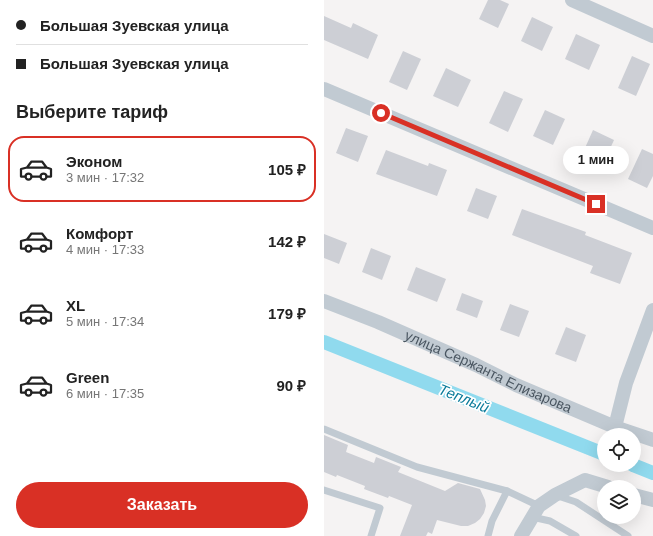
<!DOCTYPE html>
<html lang="ru">
<head>
<meta charset="utf-8">
<style>
	:root { --surface:#fff; --page:#f2f2f2; --text:#222; --muted:#767676; --line:#e0e0e0; --accent:#d93025 }
	body { margin:0; font-family:Helvetica,sans-serif; background:var(--page); color:var(--text); height:100vh; display:flex; flex-direction:column; font-size:15px; white-space:nowrap }
	* { box-sizing:border-box; margin:0 }
	p { font-size:13px; color:var(--muted) }
	.icon { flex:none; width:22px; height:22px; fill:none; stroke:currentColor; stroke-width:2; stroke-linecap:round; stroke-linejoin:round }
	.map { position:relative; flex:1; overflow:hidden }
	.panel { display:flex; flex-direction:column; background:var(--surface); width:324px }
	.panel>* { flex:none }
	.guide { display:grid; align-content:center; height:88px; padding:0 16px; background:var(--surface) }
	.fabs { position:absolute; left:273px; top:428px; display:grid; gap:8px }
	.fabs a { display:grid; place-items:center; width:44px; height:44px; border-radius:50%; background:var(--surface); box-shadow:0 4px 16px #0002; font-size:20px }
	.end { position:absolute; width:18px; height:18px; margin:-9px; border:5px solid #d93025; background:#fff; box-shadow:0 0 0 2px #fff }
	.from { border-radius:50% }
	.bubble { position:absolute; height:28px; border-radius:14px; background:var(--surface); box-shadow:0 4px 16px #0002; font-size:13px; font-weight:800; line-height:28px; text-align:center }
	.guide b { display:flex; align-items:center; gap:14px; height:38px; font-size:15px }
	.guide b+b { border-top:1px solid var(--line) }
	.guide i { width:10px; height:10px; background:var(--text) }
	ul { padding:0; list-style:none }
	li { display:flex; align-items:center; gap:12px; height:66px; margin:0 8px 6px; padding:0 8px; border:2px solid transparent; border-radius:16px }
	li div { flex:1 }
	li b { display:block; font-size:15px }
	li em { font-style:normal; font-weight:800 }
	li.selected { border-color:var(--accent) }
	li>.icon { width:36px; height:36px; stroke-width:1.5 }
	h2 { padding:0 16px; font-size:18px; line-height:48px }
	.primary-button { display:flex; gap:8px; margin-top:auto; padding:8px 16px }
	.primary-button a { flex:1; height:46px; border-radius:24px; background:var(--accent); color:#fff; font-size:16px; font-weight:800; line-height:46px; text-align:center }
	main { display:flex; flex:1; min-height:0 }
	.map>svg:first-child { display:block }
</style>
</head>
<body>
<main>
<section class="panel">
<div class="guide">
<b><i class="from"></i>Большая Зуевская улица</b>
<b><i></i>Большая Зуевская улица</b>
</div>
<h2>Выберите тариф</h2>
<ul>
<li class="selected"><svg class="icon" aria-label="car" viewBox="0 0 24 24"><path d="M5 17H2v-5l4-1 3-4h7l3 4 3 1v5h-3M9 17h6M6 11h13"/><circle cx="7" cy="17" r="2"/><circle cx="17" cy="17" r="2"/></svg><div><b>Эконом</b><p>3 мин · 17:32</p></div><em>105 ₽</em></li>
<li><svg class="icon" aria-label="car" viewBox="0 0 24 24"><path d="M5 17H2v-5l4-1 3-4h7l3 4 3 1v5h-3M9 17h6M6 11h13"/><circle cx="7" cy="17" r="2"/><circle cx="17" cy="17" r="2"/></svg><div><b>Комфорт</b><p>4 мин · 17:33</p></div><em>142 ₽</em></li>
<li><svg class="icon" aria-label="car" viewBox="0 0 24 24"><path d="M5 17H2v-5l4-1 3-4h7l3 4 3 1v5h-3M9 17h6M6 11h13"/><circle cx="7" cy="17" r="2"/><circle cx="17" cy="17" r="2"/></svg><div><b>XL</b><p>5 мин · 17:34</p></div><em>179 ₽</em></li>
<li><svg class="icon" aria-label="car" viewBox="0 0 24 24"><path d="M5 17H2v-5l4-1 3-4h7l3 4 3 1v5h-3M9 17h6M6 11h13"/><circle cx="7" cy="17" r="2"/><circle cx="17" cy="17" r="2"/></svg><div><b>Green</b><p>6 мин · 17:35</p></div><em>90 ₽</em></li>
</ul>
<div class="primary-button"><a>Заказать</a></div>
</section>
<div class="map">
<svg width="329" height="536" viewBox="0 0 329 536">
	<rect width="100%" height="100%" fill="#f5f3f3"/>
	<g fill="none" stroke-linecap="round" stroke-linejoin="round">
		<!-- canal -->
		<g stroke="#90daee" stroke-width="14">
			<path d="M0,342L280,454"/>
			<path d="M309,465L329,473"/>
		</g>
	</g>
	<!-- building -->
	<g fill="#cdcfd5">
		<path d="M164,0H176L185,4L174,28L155,19Z"/>
		<path d="M0,16L27,28L29,23L54,35L44,59L0,40Z"/>
		<path d="M208,17L229,27L218,51L197,41Z"/>
		<path d="M252,34L276,45L265,70L241,59Z"/>
		<path d="M79,51L97,59L83,90L65,82Z"/>
		<path d="M308,56L326,64L312,96L294,88Z"/>
		<path d="M122,68L147,80L134,107L109,96Z"/>
		<path d="M180,91L199,99L184,132L165,123Z"/>
		<path d="M221,110L241,119L229,145L209,136Z"/>
		<path d="M22,128L44,136L34,162L12,153Z"/>
		<path d="M269,130L290,140L278,166L257,157Z"/>
		<path d="M318,149L329,154V176L323,188L304,179Z"/>
		<path d="M62,150L104,166L105,163L123,170L113,196L52,174Z"/>
		<path d="M152,188L173,196L164,219L143,211Z"/>
		<path d="M198,209L262,232L261,235L308,253L296,284L266,273L269,266L188,235Z"/>
		<path d="M0,234L23,243L15,264L0,258Z"/>
		<path d="M47,248L67,256L58,280L38,272Z"/>
		<path d="M92,267L122,279L113,302L83,290Z"/>
		<path d="M138,293L159,301L153,318L132,310Z"/>
		<path d="M186,304L205,311L195,337L176,330Z"/>
		<path d="M242,327L262,335L252,362L231,354Z"/>
		<path d="M0,435L24,445L22,452L50,463L52,457L77,467L74,472L121,491L134,483L156,489L161,500L162,506L160,513L156,519L151,523L144,526H137L113,520L108,534L104,532L102,536H76L88,505L65,496L64,498L40,489L41,486L13,475L12,477L0,472Z"/>
	</g>
	<g fill="none" stroke-linecap="round" stroke-linejoin="round">
		<!-- lane -->
		<g stroke="#c1cad2" stroke-width="7">
			<path d="M0,429L93,467L183,491L215,506"/>
			<path d="M0,490L56,508L47,536"/>
			<path d="M231,495L252,502L304,536"/>
			<path d="M208,517L226,521L252,536"/>
			<path d="M164,536L168,521L183,491"/>
		</g>
		<!-- street -->
		<g stroke="#c1cad2" stroke-width="14">
			<path d="M248,0L329,36"/>
			<path d="M0,89L329,228"/>
			<path id="s1" d="M0,301L54,322L152,365L192,385L291,427L329,440"/>
			<path d="M291,427L302,383L329,310"/>
			<path d="M310,495L329,500"/>
			<path d="M197,536L215,506L231,495L261,480L284,487"/>
		</g>
	</g>
	<g fill="none" stroke-linecap="round" stroke-linejoin="round">
		<!-- route -->
		<path stroke="#d93025" stroke-width="5" d="M57,113L272,204"/>
	</g>
	<g text-anchor="middle" dominant-baseline="central" stroke-width="3.5" stroke-linejoin="round" paint-order="stroke">
		<!-- street labels -->
		<g font-size="14" fill="#4a5661" stroke="#fff">
			<text stroke="none"><textPath href="#s1" startOffset="179">улица Сержанта Елизарова</textPath></text>
		</g>
		<!-- water labels -->
		<g font-size="15" font-style="italic" fill="#0c7c9b" stroke="#fff">
			<text transform="translate(140 398) rotate(22)">Теплый</text>
		</g>
	</g>
</svg>
<div class="fabs">
<a><svg class="icon" aria-label="locate" viewBox="0 0 24 24"><circle cx="12" cy="12" r="6"/><path d="M12 2v4M12 18v4M2 12h4M18 12h4"/></svg></a>
<a><svg class="icon" aria-label="layers" viewBox="0 0 24 24"><path d="M12 4l9 5-9 5-9-5zM3 14l9 5 9-5"/></svg></a>
</div>
<i class="end from" style="left:57px;top:113px"></i>
<i class="end" style="left:272px;top:204px"></i>
<div class="bubble" style="left:239px;top:146px;width:66px">1 мин</div>
</div>
</main>
</body>
</html>
